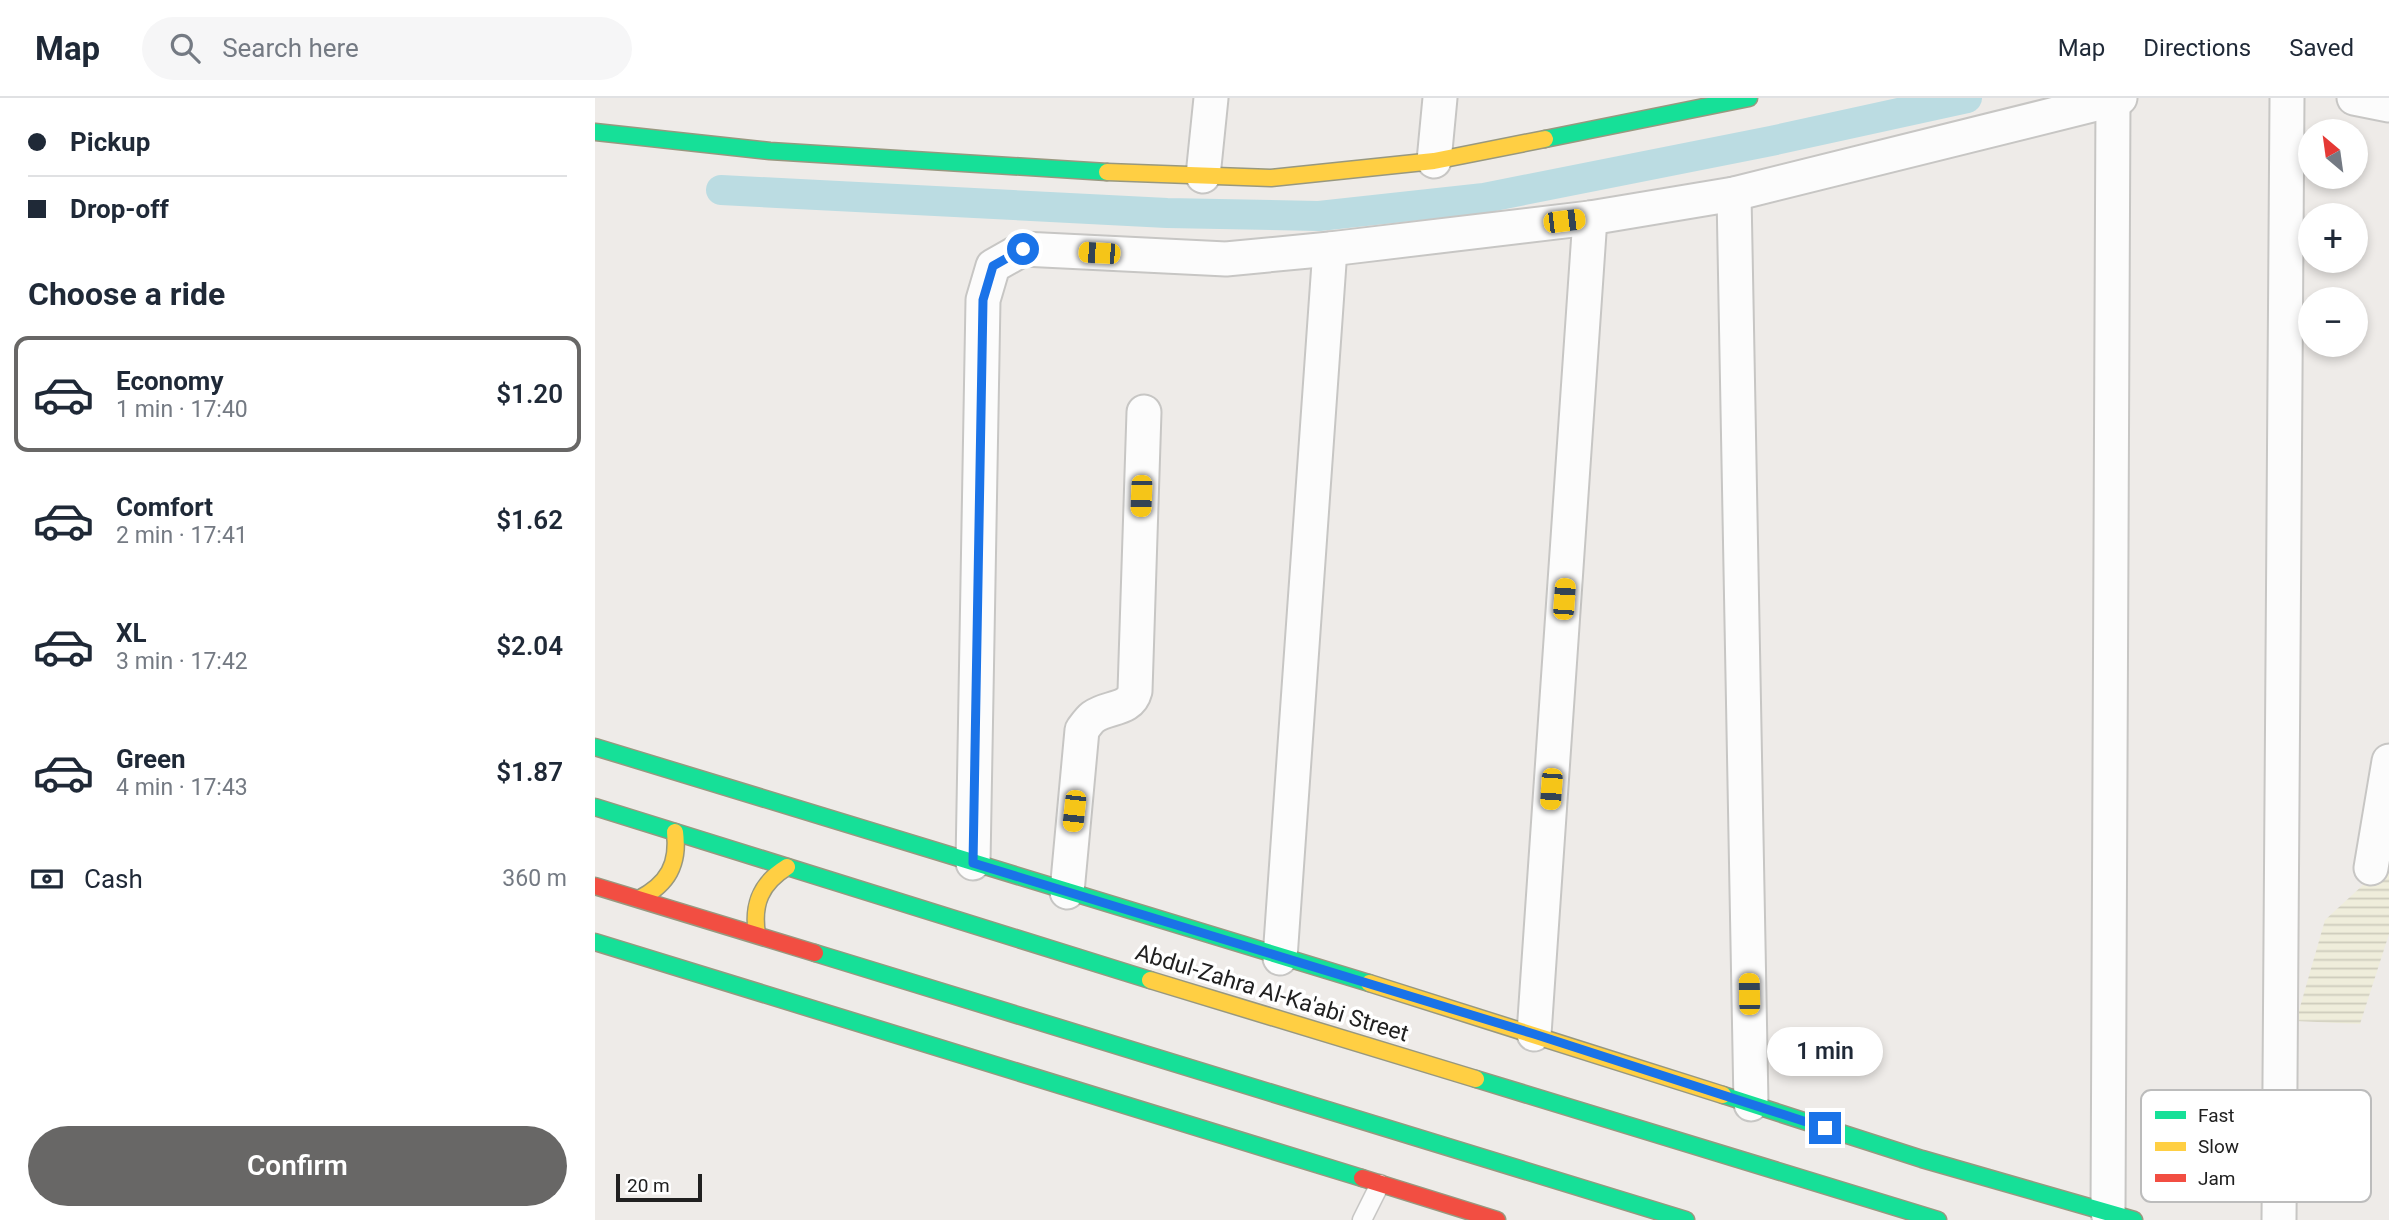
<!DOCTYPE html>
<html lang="en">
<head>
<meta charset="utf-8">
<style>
	:root { --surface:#fff; --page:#f6f6f7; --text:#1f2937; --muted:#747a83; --line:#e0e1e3; --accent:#686766 }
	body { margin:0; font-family:Roboto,sans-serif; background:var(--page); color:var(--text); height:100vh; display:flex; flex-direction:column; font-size:26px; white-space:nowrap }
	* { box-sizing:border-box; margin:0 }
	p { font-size:23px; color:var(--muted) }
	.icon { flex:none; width:38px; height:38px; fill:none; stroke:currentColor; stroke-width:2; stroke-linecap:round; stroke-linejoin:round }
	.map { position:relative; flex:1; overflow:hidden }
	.sheet { display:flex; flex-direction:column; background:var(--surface); width:595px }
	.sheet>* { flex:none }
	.banner { display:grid; align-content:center; height:154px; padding:0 28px; background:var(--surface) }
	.needle { width:46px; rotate:331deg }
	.tools { position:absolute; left:1703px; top:21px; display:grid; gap:14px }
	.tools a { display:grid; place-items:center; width:70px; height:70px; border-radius:50%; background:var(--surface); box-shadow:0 4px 10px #0003; font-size:35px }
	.scale { position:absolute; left:21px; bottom:18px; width:86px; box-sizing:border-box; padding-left:7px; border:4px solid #202020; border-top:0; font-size:19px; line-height:24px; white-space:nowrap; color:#202020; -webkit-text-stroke:5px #fff; paint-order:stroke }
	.end { position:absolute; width:32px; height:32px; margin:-16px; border:9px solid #1a73e8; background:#fff; box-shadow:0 0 0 4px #fff }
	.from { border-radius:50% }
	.bubble { position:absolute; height:49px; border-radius:24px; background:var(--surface); box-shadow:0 4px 10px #0003; font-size:23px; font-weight:600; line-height:49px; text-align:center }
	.car { position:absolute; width:21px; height:42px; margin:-21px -10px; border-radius:9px; box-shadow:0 0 5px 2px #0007; background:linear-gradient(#f5c518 24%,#345 0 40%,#f5c518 0 76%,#345 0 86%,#f5c518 0) }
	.banner b { display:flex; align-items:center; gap:24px; height:66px; font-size:26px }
	.banner b+b { border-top:2px solid var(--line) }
	.banner i { width:18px; height:18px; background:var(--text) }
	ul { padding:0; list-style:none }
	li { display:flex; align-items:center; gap:21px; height:116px; margin:0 14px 10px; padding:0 14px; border:4px solid transparent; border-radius:14px }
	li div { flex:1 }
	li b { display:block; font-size:26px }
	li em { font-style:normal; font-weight:600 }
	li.active { border-color:var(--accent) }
	li>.icon { width:63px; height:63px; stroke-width:1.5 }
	h2 { padding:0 28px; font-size:32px; line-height:84px }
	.pay { display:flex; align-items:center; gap:18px; height:77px; padding:0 28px; font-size:26px }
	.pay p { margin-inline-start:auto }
	.action { display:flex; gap:14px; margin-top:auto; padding:14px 28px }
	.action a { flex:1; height:80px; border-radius:42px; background:var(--accent); color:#fff; font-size:28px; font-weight:600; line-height:80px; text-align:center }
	header { display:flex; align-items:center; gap:42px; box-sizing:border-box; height:98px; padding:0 35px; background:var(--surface); border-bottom:2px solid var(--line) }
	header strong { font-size:33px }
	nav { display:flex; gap:38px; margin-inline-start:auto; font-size:24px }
	.search { width:490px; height:63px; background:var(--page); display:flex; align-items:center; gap:18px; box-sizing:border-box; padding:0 24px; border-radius:38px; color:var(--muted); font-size:26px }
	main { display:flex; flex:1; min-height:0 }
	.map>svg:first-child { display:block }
</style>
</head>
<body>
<header>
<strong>Map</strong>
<div class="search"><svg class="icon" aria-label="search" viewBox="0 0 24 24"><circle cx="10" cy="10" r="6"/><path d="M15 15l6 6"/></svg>Search here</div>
<nav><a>Map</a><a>Directions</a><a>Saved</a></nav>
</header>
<main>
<section class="sheet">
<div class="banner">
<b><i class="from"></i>Pickup</b>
<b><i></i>Drop-off</b>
</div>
<h2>Choose a ride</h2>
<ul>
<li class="active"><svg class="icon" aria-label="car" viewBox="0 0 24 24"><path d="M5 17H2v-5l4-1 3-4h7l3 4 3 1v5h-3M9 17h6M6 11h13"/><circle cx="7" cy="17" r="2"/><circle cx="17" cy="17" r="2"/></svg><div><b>Economy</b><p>1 min · 17:40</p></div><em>$1.20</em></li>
<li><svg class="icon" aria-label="car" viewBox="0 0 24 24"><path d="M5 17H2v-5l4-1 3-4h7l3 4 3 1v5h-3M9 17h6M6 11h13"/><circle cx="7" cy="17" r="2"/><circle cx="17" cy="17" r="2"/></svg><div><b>Comfort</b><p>2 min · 17:41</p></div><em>$1.62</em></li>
<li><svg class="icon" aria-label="car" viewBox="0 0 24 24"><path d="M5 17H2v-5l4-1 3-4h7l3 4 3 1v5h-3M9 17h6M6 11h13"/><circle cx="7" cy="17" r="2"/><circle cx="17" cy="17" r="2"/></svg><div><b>XL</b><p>3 min · 17:42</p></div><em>$2.04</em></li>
<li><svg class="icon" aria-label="car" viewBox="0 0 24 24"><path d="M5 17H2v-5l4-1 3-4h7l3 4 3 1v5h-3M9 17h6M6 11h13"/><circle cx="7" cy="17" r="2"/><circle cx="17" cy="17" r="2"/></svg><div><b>Green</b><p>4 min · 17:43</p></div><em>$1.87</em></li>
</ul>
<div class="pay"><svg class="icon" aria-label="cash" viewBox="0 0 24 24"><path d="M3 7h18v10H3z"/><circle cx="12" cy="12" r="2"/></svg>Cash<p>360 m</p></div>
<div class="action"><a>Confirm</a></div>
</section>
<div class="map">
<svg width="1794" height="1122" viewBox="0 0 1794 1122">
	<defs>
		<pattern id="farmland-rules" width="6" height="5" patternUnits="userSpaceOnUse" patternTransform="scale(1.75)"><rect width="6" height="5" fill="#efeddb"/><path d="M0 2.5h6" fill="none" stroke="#cdcbbc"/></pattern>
	</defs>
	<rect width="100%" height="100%" fill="#eeebe8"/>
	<!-- farmland -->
	<path fill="url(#farmland-rules)" d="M1794,763V836L1765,926L1701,923L1730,822Z"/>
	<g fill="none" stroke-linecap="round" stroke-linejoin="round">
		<!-- canal -->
		<path stroke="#bbdce2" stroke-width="30" d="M126,92L572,115L724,118L889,100L1176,43L1372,0"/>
		<defs>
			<path id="lane" d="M767,1122L785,1086"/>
			<g id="street">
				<path d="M1759,0L1794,7"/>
				<path d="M839,63L845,0"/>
				<path d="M608,78L616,0"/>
				<path d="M1139,96L1156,1006"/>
				<path d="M378,765L388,202L398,168L428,151L631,161L735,151L995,120L1139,96L1525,0"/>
				<path d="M1776,770L1794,663"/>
				<path d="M472,794L487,632C490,628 494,622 498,619C513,608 535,613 540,593L549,314"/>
				<path d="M685,860L735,151"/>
				<path d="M939,936L995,120"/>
				<path d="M1513,1115L1518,1"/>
				<path d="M1684,1122L1692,0"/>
			</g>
			<g id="fast">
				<path d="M0,34L175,53L512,74"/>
				<path d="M950,41L1154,0"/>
				<path d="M0,649L774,885"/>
				<path d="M0,709L555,882"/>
				<path d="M0,844L767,1080"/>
				<path d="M220,855L1091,1122"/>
				<path d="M881,981L1343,1122"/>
				<path d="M1128,997L1327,1061L1539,1122"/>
			</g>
			<g id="slow">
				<path d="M512,74L676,80L839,63L950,41"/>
				<path d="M44,801C73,786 84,766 80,734"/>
				<path d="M162,836C157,806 166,785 192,769"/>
				<path d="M555,882L881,981"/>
				<path d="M774,885L1128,997"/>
			</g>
			<g id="jam">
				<path d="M0,788L220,855"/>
				<path d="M767,1080L902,1122"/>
			</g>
		</defs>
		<!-- lane casing -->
		<use href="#lane" stroke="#c7c6c4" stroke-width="21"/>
		<!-- street casing -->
		<use href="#street" stroke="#c7c6c4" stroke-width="37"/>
		<!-- fast casing -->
		<use href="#fast" stroke="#98987f" stroke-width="19"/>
		<!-- slow casing -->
		<use href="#slow" stroke="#98987f" stroke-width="19"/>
		<!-- jam casing -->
		<use href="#jam" stroke="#98987f" stroke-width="19"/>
		<!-- lane -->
		<use href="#lane" stroke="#fcfcfc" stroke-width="18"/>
		<!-- street -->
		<use href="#street" stroke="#fcfcfc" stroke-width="33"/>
		<!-- fast -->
		<use href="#fast" stroke="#16e098" stroke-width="16"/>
		<!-- slow -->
		<use href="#slow" stroke="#ffcf43" stroke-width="16"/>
		<!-- jam -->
		<use href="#jam" stroke="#f24e42" stroke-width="16"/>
	</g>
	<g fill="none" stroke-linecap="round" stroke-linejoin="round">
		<!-- route -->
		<path stroke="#1a73e8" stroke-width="9" d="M428,151L398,168L388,202L378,765L939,936L1230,1030"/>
	</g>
	<g text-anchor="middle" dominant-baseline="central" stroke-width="7" stroke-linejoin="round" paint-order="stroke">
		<!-- street labels -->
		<g font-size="23" fill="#202020" stroke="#fff">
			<text transform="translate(677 895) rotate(17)">Abdul-Zahra Al-Ka'abi Street</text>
		</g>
	</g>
	<!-- legend -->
	<rect x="1546" y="992" width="230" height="112" rx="10" fill="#fff" stroke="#bcbcbc" stroke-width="2"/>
	<rect x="1560" y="1013" width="31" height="8" fill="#16e098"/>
	<rect x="1560" y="1044" width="31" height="9" fill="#ffcf43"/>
	<rect x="1560" y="1076" width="31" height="8" fill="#f24e42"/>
	<g font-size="19" fill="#202020">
		<text x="1603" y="1024">Fast</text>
		<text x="1603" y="1055">Slow</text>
		<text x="1603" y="1087">Jam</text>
	</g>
</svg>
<div class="tools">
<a><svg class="needle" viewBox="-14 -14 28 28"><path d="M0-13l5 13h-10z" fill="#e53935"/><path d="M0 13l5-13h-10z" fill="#747a83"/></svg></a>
<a>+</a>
<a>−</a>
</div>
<div class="scale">20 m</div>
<i class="end from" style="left:428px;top:151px"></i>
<i class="end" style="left:1230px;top:1030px"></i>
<div class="bubble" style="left:1172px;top:929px;width:116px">1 min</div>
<i class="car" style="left:969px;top:123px;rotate:83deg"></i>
<i class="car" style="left:504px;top:155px;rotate:273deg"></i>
<i class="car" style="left:546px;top:398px;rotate:182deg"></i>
<i class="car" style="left:969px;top:501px;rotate:4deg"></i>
<i class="car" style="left:956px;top:691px;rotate:184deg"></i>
<i class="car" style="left:479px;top:713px;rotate:186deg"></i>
<i class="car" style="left:1154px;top:896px;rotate:359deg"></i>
</div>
</main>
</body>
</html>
